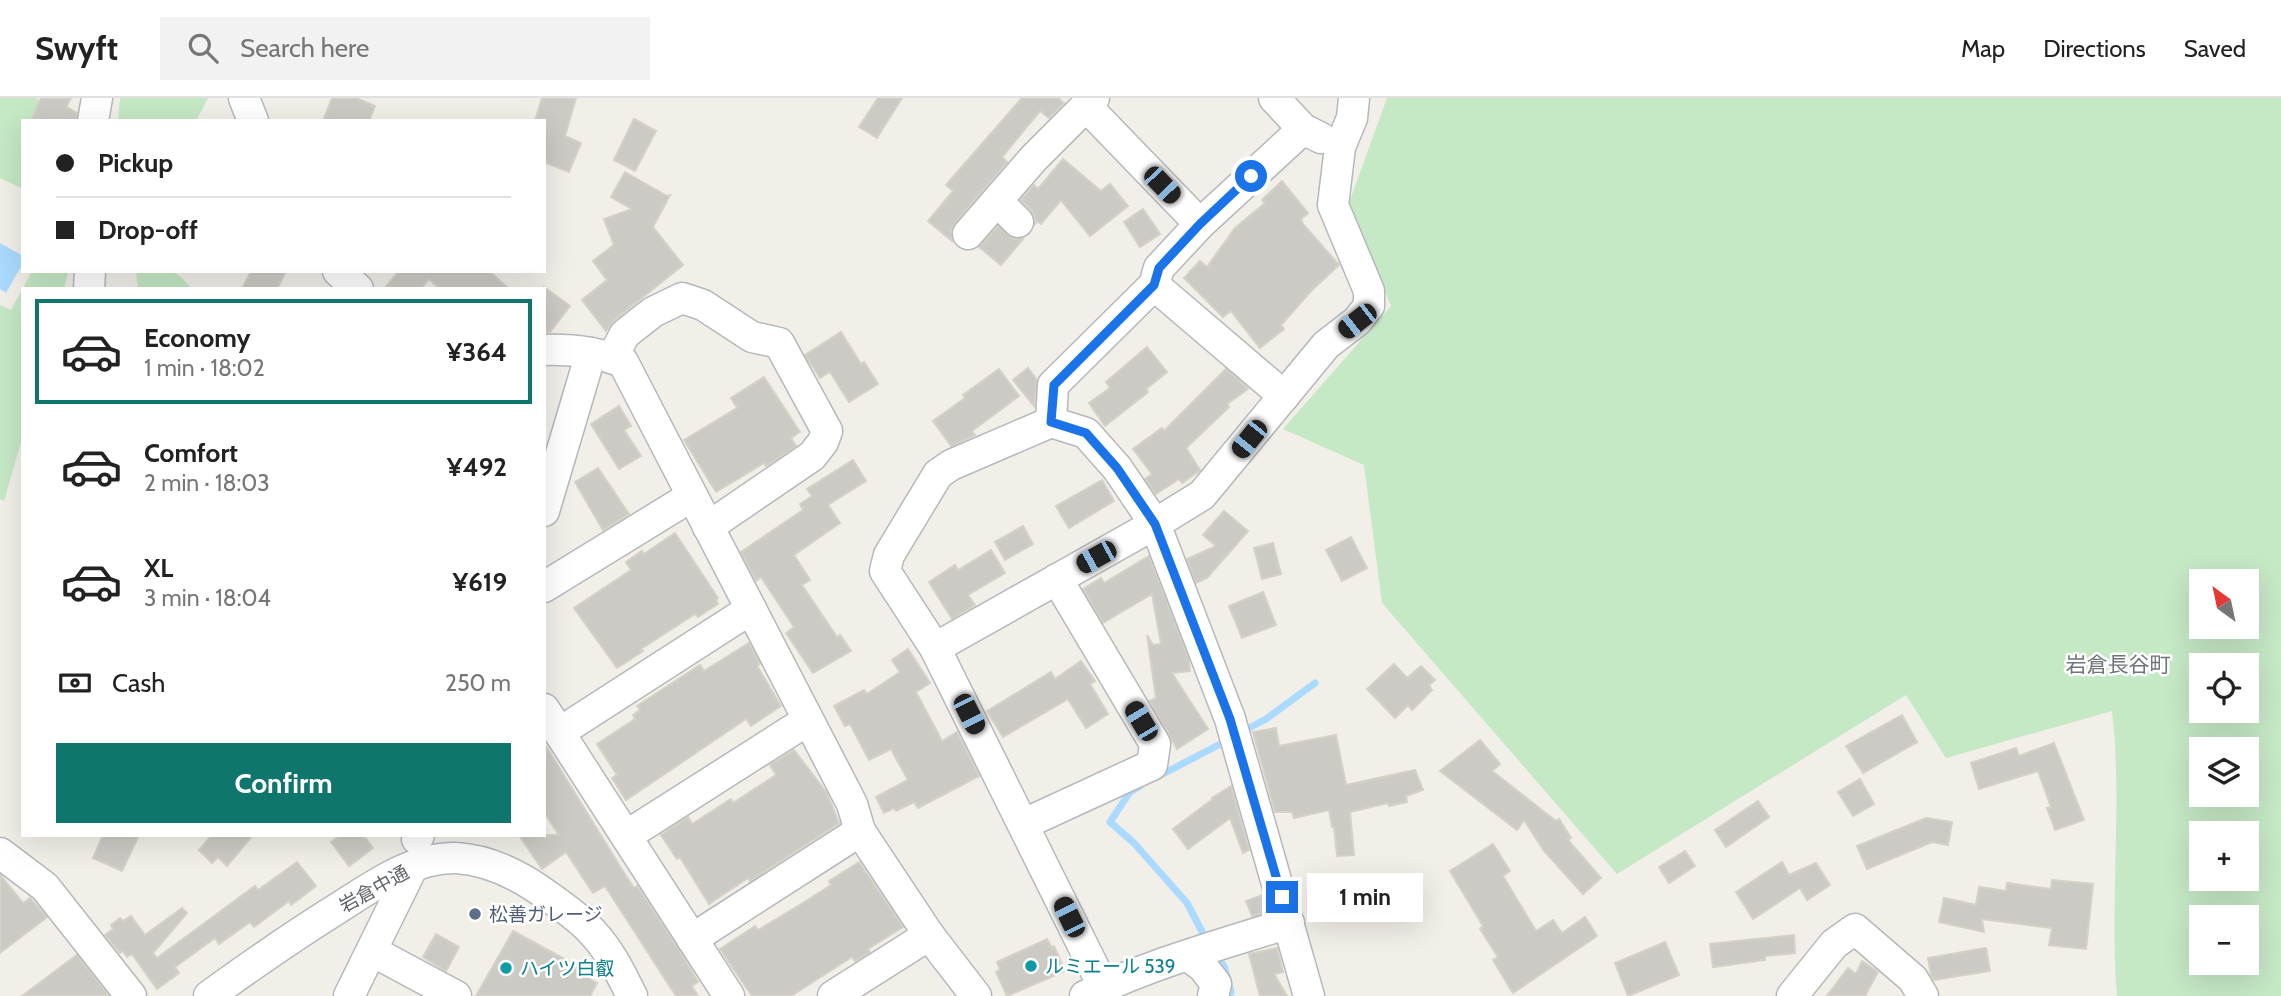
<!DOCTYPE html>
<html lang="en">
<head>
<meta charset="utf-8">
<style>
	:root { --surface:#fff; --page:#f2f2f2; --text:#222; --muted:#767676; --line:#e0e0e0; --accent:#0f766e }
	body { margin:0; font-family:Cabin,"Noto Sans JP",sans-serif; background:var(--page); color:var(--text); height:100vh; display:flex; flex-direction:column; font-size:26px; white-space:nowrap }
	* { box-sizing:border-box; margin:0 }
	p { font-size:23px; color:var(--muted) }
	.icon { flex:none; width:38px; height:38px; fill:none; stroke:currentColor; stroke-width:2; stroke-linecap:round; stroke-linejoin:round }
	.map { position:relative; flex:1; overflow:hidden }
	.details { position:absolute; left:21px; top:189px; width:525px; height:550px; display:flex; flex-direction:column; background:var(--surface); border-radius:0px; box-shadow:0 7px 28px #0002 }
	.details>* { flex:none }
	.hud { position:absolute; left:21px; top:21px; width:525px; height:154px; border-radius:0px; box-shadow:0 7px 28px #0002; display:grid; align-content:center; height:154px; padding:0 35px; background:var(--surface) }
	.needle { width:46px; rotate:327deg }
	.buttons { position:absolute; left:2189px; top:471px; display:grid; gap:14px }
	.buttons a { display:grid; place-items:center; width:70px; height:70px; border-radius:0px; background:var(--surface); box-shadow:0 7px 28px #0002; font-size:35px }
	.end { position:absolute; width:32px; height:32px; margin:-16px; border:9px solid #1a73e8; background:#fff; box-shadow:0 0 0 4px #fff }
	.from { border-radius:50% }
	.bubble { position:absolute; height:49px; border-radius:0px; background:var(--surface); box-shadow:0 7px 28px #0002; font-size:23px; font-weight:700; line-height:49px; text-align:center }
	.car { position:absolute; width:21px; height:42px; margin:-21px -10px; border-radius:9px; box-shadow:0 0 5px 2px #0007; background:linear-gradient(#222 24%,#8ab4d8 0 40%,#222 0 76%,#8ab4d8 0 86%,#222 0) }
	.hud b { display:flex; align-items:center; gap:24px; height:66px; font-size:26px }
	.hud b+b { border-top:2px solid var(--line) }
	.hud i { width:18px; height:18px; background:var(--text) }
	ul { padding:12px 0 0; list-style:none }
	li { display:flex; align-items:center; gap:21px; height:105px; margin:0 14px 10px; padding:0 21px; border:4px solid transparent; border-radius:0px }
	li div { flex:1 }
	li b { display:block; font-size:26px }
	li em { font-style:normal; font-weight:700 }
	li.on { border-color:var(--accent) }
	li>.icon { width:63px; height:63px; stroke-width:1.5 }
	.pay { display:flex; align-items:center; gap:18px; height:77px; padding:0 35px; font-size:26px }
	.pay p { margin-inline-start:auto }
	.primary-button { display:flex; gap:14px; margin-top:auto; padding:14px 35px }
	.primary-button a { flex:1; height:80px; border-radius:0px; background:var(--accent); color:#fff; font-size:28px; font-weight:700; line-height:80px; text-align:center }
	header { display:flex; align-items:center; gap:42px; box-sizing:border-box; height:98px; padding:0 35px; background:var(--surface); border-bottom:2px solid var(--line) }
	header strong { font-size:33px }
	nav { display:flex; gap:38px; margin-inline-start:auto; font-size:24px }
	.search { width:490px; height:63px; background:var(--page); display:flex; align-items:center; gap:18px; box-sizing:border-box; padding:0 24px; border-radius:0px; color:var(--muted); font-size:26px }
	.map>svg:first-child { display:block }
</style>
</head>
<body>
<header>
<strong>Swyft</strong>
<div class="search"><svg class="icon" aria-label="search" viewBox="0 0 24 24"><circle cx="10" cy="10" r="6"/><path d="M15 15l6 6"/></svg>Search here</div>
<nav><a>Map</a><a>Directions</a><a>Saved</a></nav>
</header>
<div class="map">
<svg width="2281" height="898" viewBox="0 0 2281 898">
	<rect width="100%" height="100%" fill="#f1efe8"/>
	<!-- green -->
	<g fill="#c5e8c5" fill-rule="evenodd">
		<path d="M0,0H35L40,3L31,21L33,23H23V91L0,80Z"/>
		<path d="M120,0H208L196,23H118Z"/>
		<path d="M1387,0H2281V898H2117C2109,803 2123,707 2112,613L1946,660L1906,597L1617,776L1382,505L1364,367L1283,331L1391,208L1349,105ZM2202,483H2247V528H2202ZM2202,567H2247V612H2202ZM2202,651H2247V696H2202ZM2202,735H2247V780H2202ZM2202,819H2247V864H2202Z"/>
		<path d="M32,173L68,174L64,191H23V337L4,403L0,401V207L11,212Z"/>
		<path d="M136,173C163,173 175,167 191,191H138Z"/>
	</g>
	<!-- water -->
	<path fill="#aadaff" d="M0,145L23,158V165L6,195L0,191Z"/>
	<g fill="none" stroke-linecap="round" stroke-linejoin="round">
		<!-- stream -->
		<g stroke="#aadaff" stroke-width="7">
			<path d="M1240,635L1266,621L1315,585"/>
			<path d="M1157,679L1230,641"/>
			<path d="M1140,688L1130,694L1110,724L1134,745L1187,805L1207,843"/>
			<path d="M1215,856L1224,868L1231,894L1229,898"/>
		</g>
	</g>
	<!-- building -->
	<g fill="#cccac5" stroke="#d6d1c6" stroke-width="2">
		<path d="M41,0H71L66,9L77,15L76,23H31Z"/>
		<path d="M332,0H356L375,8L369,23H323Z"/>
		<path d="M542,0H576L565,38L581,45L569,74L544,64V23H535Z"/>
		<path d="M878,0H902L877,40L859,29Z"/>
		<path d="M1022,0H1058L1064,5L1049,20L1040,13L1002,59L1007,64L955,125L951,133L952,143L928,123L953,93L946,87Z"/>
		<path d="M634,21L656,33L635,73L614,62Z"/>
		<path d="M1063,61L1101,93L1110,86L1128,108L1090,138L1061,102L1041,126L1037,123L1035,126V119L1031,112L1021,102L1034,87L1038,91Z"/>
		<path d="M625,74L667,98L670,97L653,129L683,167L614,222L606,233L582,202L607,182L593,163L614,147L604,121L632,111L611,99Z"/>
		<path d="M1282,83L1308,115L1301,121L1303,126L1339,167L1312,192L1281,227L1284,231L1260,250L1231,213L1223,219L1184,180L1200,163L1207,169L1235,130L1265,105L1262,102Z"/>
		<path d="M1143,111L1160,136L1140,149L1124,124Z"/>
		<path d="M998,128L1013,141H1023L1001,167L979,149Z"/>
		<path d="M251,173H286L277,191H242Z"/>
		<path d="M399,173H489L509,191H440L429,181L421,191H384Z"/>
		<path d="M544,189L570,208L550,234H544Z"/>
		<path d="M841,234L861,266L864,264L878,286L849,304L830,274L820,280L805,257Z"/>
		<path d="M1147,249L1167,274L1146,291L1148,294L1105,328L1089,305L1110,290L1106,284Z"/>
		<path d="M1028,270L1037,282L1034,308L1013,282Z"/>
		<path d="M999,271L1019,298L972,333L975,337L951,348L933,323L965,300L963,297Z"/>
		<path d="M1226,271L1248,291L1227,306L1229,309L1186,350L1200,372L1199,373L1182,385L1179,381L1156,396L1145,381L1152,376L1133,351L1162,330L1164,333Z"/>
		<path d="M764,279L800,334L791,340L796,348L766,368L764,365L716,394L684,342L737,310L731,300Z"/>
		<path d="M619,308L631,328L624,332L641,358L619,371L591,326Z"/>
		<path d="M853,362L866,383L828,407L840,425L794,457L810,482L802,487L837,539L840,537L851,553L813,575L786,535L794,529L761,479L756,483L741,454L803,412L800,406L812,398L807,391Z"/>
		<path d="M598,370L629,416L603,432L575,384Z"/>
		<path d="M1102,382L1114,403L1069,430L1056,408Z"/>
		<path d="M1224,413L1248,433L1207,480L1196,485L1187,461L1216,448L1203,437Z"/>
		<path d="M1023,428L1033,446L1005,462L995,444Z"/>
		<path d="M675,435L718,500L716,502L718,506L698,519L695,516L641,551L643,553L617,570L574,510L631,472L626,464L642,453L644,456Z"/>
		<path d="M1351,439L1367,470L1342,483L1326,452Z"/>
		<path d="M1273,445L1281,476L1262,481L1254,450Z"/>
		<path d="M991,452L1005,475L968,497L975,507L952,521L929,484L955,467L958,472Z"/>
		<path d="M1149,458L1189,562L1190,573L1172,575L1208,631L1177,651L1150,603L1156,600L1147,537L1153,547L1161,546L1152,496L1103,525L1083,491L1101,480L1104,485Z"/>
		<path d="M1263,494L1276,527L1242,540L1229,508Z"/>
		<path d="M749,545L760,566L757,568L781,608L751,628L746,621L626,702L612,680L617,677L597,646L635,621L633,617L640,612L637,608L700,567L704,573Z"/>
		<path d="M908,551L930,585L916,594L942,643L957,634L979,678L918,710L914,704L896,713L894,710L884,715L876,699L908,682L891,651L869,662L850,626L845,628L834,608L864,592L867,596L900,574L892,562Z"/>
		<path d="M1081,563L1095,583L1090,586L1108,616L1086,630L1068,601L1003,639L987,613L1051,574L1055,581Z"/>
		<path d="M1394,566L1407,580L1421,568L1435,582L1429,587L1432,592L1412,612L1408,607L1395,620L1367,591Z"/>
		<path d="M1902,617L1917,644L1863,675L1846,648Z"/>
		<path d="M1276,630L1279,648L1336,637L1346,687L1415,672L1423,692L1406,698L1407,704L1389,708L1388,705L1350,714L1354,757L1337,758L1334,729H1332L1329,712L1294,720L1292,714H1275L1253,634Z"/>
		<path d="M1480,642L1500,666L1492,673L1556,723L1559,721L1571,740L1568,742L1601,780L1583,796L1544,753L1524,722L1517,732L1440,673Z"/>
		<path d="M544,645L621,770L634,790L637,788L679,852L698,884L692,888L698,898H676L605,788L593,795L566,754L542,771L519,737H559L544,714Z"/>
		<path d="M2054,645L2084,722L2055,732L2047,710L2051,709L2038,673L1979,691L1971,665L2016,650L2019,658Z"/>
		<path d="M794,652L827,695L839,725L750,783L748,780L709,806L680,759L677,761L661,737L688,719L692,726L731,701L733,705L776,677L770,667Z"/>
		<path d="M1860,681L1874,706L1853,718L1838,694Z"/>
		<path d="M1231,688L1249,752L1243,755L1230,720L1188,751L1173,731L1213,701L1212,700Z"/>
		<path d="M1758,703L1769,719L1726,749L1715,732Z"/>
		<path d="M1926,720L1952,724L1948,747L1932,744L1867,771L1857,748Z"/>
		<path d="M103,737H139L122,773L93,760Z"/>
		<path d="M212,737H253L227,768L218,759L212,765L199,752Z"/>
		<path d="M341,737H363L373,750L349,768L331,744Z"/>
		<path d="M1493,746L1510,773L1503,778L1536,833L1553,822L1562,835L1585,819L1597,838L1513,895L1493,862L1498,859L1480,831L1483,828L1450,773Z"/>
		<path d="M1685,753L1695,768L1669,785L1659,769Z"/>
		<path d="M297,764L316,788L291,807L289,803L254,829L250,824L219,846L215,840L175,869L179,875L157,891L132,856L127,859L123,853L120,855L105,837L113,831L111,827L120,820L123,823L131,818L145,837L182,810L187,815L153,855L157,860L255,788L258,792Z"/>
		<path d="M859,764L903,829L868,851L870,854L855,863L852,859L791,898H752L720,851L755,828L758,832L798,808L831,787L829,783Z"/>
		<path d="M1782,764L1789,777L1816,765L1830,787L1807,802L1800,790L1753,821L1736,794Z"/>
		<path d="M0,777L23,805L30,800L47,819L0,855Z"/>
		<path d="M2052,782L2093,786L2086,851L2049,847L2052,830L1982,821L1984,834L1939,824L1944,800L1976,807L1979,789L2006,793L2007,785L2051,791Z"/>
		<path d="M1262,797L1267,814L1252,818L1246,803Z"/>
		<path d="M513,833L570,864L569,866L592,877L591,882L597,885L590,898H476Z"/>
		<path d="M436,836L459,849L446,873L423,859Z"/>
		<path d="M1794,837L1795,855L1765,858V862L1713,869L1710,846Z"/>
		<path d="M1047,841L1051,849L1054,848L1065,873L1007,898L996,874L1000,872L997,864Z"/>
		<path d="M1665,844L1679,877L1628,898L1615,865Z"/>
		<path d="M1277,850L1283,874L1274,876L1287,898H1260L1249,856Z"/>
		<path d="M1986,850L1990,873L1934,882L1931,877L1928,860Z"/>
		<path d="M77,857L109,898H22Z"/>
		<path d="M1862,863L1878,874L1865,898H1827L1848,870L1856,876Z"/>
	</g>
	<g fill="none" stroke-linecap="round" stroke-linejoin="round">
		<defs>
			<g id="minor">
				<path d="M244,0L253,23"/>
				<path d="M1274,0L1303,31L1321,40"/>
				<path d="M1086,8L1200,126"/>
				<path d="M93,23L97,0"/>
				<path d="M997,103L1018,124"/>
				<path d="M968,136L1034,60L1094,0"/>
				<path d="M338,173L358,191"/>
				<path d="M1154,187L1284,298"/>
				<path d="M89,191L90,173"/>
				<path d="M544,252C572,251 597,254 623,264L852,706L860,733L929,837L976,898"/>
				<path d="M612,260L625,236L653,214L682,200L703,207L752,239L779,245L827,333L823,344L812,358L708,429"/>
				<path d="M1051,324L1053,287L1154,187L1159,170L1200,126L1303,31"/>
				<path d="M544,413L591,255"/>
				<path d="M544,489L692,398"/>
				<path d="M935,550L1103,888"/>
				<path d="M544,611L729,898"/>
				<path d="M560,634L751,511"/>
				<path d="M1024,726L1152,667L1155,646L1057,481"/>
				<path d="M626,738L808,622"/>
				<path d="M417,741L419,737"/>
				<path d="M0,755L45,789L131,898"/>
				<path d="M692,841L860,733"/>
				<path d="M372,853L456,898"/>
				<path d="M1188,858L1203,869L1216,886L1213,898"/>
				<path d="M209,898C249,869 289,841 332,814C369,791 410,759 456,760C491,762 521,778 548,798C563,809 581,821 593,835C610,853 621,876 632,898"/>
				<path d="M349,898L413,768"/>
				<path d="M833,898L929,837"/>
				<path d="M1085,898C1146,867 1223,846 1289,825"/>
				<path d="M1309,898L1230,621L1155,426L1117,370L1086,335L1051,324L951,367L938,376L889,457L885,473L935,550L1155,426L1202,397L1326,247L1357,223L1369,208V193L1333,107L1340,49L1352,20L1354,0"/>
				<path d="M1792,898L1834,846L1855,831L1913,881L1923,898"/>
			</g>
		</defs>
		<!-- minor casing -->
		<use href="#minor" stroke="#b5b8bc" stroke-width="33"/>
		<!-- minor -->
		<use href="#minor" stroke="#fff" stroke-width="30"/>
	</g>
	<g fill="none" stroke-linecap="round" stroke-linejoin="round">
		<!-- route -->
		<path stroke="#1a73e8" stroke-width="9" d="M1251,78L1200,126L1159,170L1154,187L1054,287L1051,324L1086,335L1117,370L1155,426L1230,621L1282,799"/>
	</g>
	<!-- markers -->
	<circle fill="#5c6f8a" stroke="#fff" stroke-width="2.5" cx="475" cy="816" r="7"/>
	<g fill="#0f9aa8" stroke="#fff" stroke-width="2.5">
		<circle cx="1031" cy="868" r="7"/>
		<circle cx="506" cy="870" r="7"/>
	</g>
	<g text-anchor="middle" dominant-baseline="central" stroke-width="5" stroke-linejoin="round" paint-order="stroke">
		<!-- street labels -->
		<g font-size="19" fill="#5f6368" stroke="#fff">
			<text transform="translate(374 791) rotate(-29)">岩倉中通</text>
		</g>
		<!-- service labels -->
		<g font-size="19" fill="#4e5e75" stroke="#fff" text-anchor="start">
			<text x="489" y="816">松善ガレージ</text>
		</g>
		<!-- culture labels -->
		<g font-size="19" fill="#0d838f" stroke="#fff" text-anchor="start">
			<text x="1045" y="868">ルミエール 539</text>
			<text x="520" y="870">ハイツ白叡</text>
		</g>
		<!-- neighbourhood labels -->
		<g font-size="21" fill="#70757a" stroke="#fff">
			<text x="2118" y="566">岩倉長谷町</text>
		</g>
	</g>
</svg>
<div class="buttons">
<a><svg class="needle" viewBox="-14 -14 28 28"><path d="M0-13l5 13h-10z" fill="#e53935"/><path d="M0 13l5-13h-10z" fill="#767676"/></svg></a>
<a><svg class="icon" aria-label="locate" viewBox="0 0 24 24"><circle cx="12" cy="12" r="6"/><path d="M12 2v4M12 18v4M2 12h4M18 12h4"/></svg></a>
<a><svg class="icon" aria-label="layers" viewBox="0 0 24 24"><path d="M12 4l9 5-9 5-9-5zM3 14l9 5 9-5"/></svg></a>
<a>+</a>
<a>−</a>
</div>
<i class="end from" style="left:1251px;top:78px"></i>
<i class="end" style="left:1282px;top:799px"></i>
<div class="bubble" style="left:1307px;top:775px;width:116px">1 min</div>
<i class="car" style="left:1162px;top:87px;rotate:136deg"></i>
<i class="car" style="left:1357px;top:223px;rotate:232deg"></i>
<i class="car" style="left:1249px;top:341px;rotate:219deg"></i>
<i class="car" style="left:1096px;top:459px;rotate:241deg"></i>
<i class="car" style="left:969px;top:616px;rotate:153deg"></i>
<i class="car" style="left:1141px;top:623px;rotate:329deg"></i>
<i class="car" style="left:1069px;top:819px;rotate:334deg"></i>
<div class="hud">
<b><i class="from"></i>Pickup</b>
<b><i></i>Drop-off</b>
</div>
<section class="details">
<ul>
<li class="on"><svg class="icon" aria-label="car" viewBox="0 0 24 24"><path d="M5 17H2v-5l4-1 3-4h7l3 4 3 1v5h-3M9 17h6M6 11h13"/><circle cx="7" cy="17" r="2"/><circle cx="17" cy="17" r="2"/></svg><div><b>Economy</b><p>1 min · 18:02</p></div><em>¥364</em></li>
<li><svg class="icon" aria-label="car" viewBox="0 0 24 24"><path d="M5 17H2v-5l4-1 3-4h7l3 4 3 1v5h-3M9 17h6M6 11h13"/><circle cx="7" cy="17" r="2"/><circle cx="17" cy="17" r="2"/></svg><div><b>Comfort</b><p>2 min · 18:03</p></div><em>¥492</em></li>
<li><svg class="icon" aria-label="car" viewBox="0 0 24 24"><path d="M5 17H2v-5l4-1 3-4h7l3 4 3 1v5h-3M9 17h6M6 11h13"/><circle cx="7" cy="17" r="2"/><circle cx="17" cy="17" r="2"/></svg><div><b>XL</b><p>3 min · 18:04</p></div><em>¥619</em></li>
</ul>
<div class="pay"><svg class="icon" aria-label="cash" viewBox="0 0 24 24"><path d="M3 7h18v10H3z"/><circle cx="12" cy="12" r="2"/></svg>Cash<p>250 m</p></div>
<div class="primary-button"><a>Confirm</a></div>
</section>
</div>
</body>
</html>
